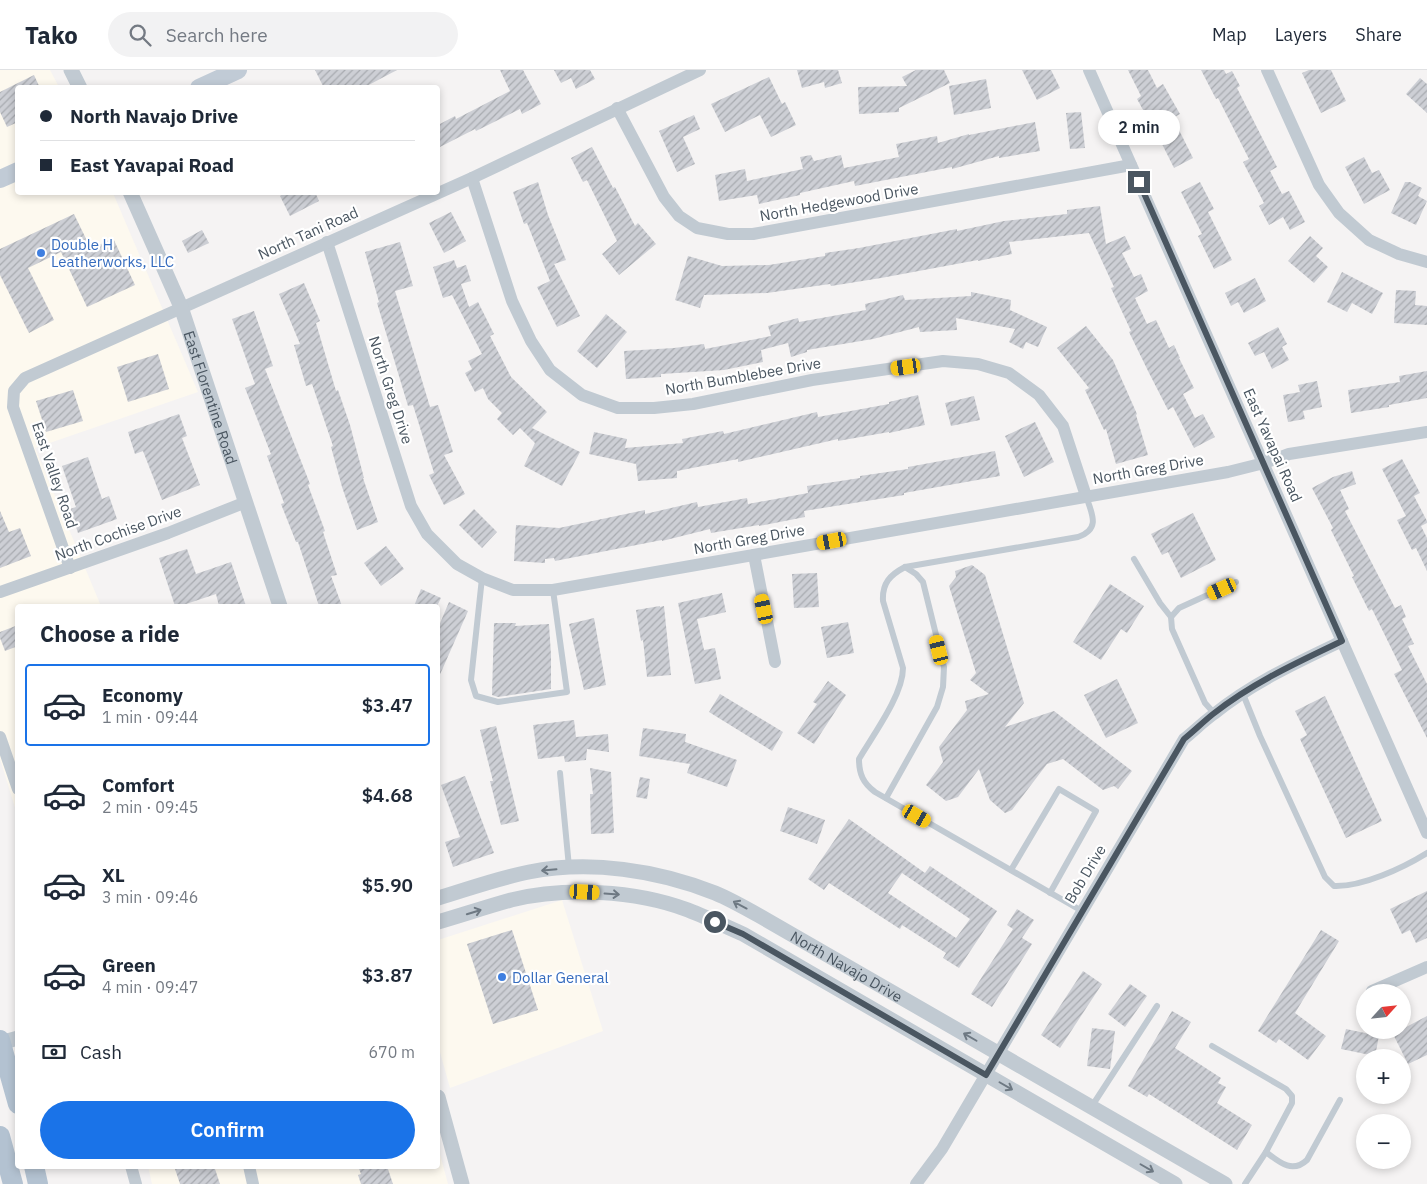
<!DOCTYPE html>
<html lang="en">
<head>
<meta charset="utf-8">
<style>
	:root { --surface:#fff; --page:#f2f2f3; --text:#1f2937; --muted:#747a83; --line:#e0e1e3; --accent:#1a73e8 }
	body { margin:0; font-family:"IBM Plex Sans",sans-serif; background:var(--page); color:var(--text); height:100vh; display:flex; flex-direction:column; font-size:19px; white-space:nowrap }
	* { box-sizing:border-box; margin:0 }
	p { font-size:16px; color:var(--muted) }
	.icon { flex:none; width:28px; height:28px; fill:none; stroke:currentColor; stroke-width:2; stroke-linecap:round; stroke-linejoin:round }
	.map { position:relative; flex:1; overflow:hidden }
	.panel { position:absolute; left:15px; top:534px; width:425px; height:565px; display:flex; flex-direction:column; background:var(--surface); border-radius:5px; box-shadow:0 2px 8px #0003 }
	.panel>* { flex:none }
	.hud { position:absolute; left:15px; top:15px; width:425px; height:110px; border-radius:5px; box-shadow:0 2px 8px #0003; display:grid; align-content:center; height:110px; padding:0 25px; background:var(--surface) }
	.needle { width:32px; rotate:63deg }
	.tools { position:absolute; left:1356px; top:914px; display:grid; gap:10px }
	.tools a { display:grid; place-items:center; width:55px; height:55px; border-radius:50%; background:var(--surface); box-shadow:0 2px 8px #0003; font-size:25px }
	.end { position:absolute; width:22px; height:22px; margin:-11px; border:6px solid #4a5661; background:#fff; box-shadow:0 0 0 2px #fff }
	.from { border-radius:50% }
	.bubble { position:absolute; height:35px; border-radius:18px; background:var(--surface); box-shadow:0 2px 8px #0003; font-size:16px; font-weight:600; line-height:35px; text-align:center }
	.car { position:absolute; width:15px; height:30px; margin:-15px -8px; border-radius:6px; box-shadow:0 0 4px 1px #0007; background:linear-gradient(#f5c518 24%,#345 0 40%,#f5c518 0 76%,#345 0 86%,#f5c518 0) }
	.hud b { display:flex; align-items:center; gap:18px; height:48px; font-size:19px }
	.hud b+b { border-top:1px solid var(--line) }
	.hud i { width:12px; height:12px; background:var(--text) }
	ul { padding:0; list-style:none }
	li { display:flex; align-items:center; gap:15px; height:82px; margin:0 10px 8px; padding:0 15px; border:2px solid transparent; border-radius:5px }
	li div { flex:1 }
	li b { display:block; font-size:19px }
	li em { font-style:normal; font-weight:600 }
	li.active { border-color:var(--accent) }
	li>.icon { width:45px; height:45px; stroke-width:1.5 }
	h2 { padding:0 25px; font-size:22px; line-height:60px }
	.pay { display:flex; align-items:center; gap:12px; height:55px; padding:0 25px; font-size:19px }
	.pay p { margin-inline-start:auto }
	.primary-button { display:flex; gap:10px; margin-top:auto; padding:10px 25px }
	.primary-button a { flex:1; height:58px; border-radius:30px; background:var(--accent); color:#fff; font-size:20px; font-weight:600; line-height:58px; text-align:center }
	header { display:flex; align-items:center; gap:30px; box-sizing:border-box; height:70px; padding:0 25px; background:var(--surface); border-bottom:1px solid var(--line) }
	header strong { font-size:24px }
	nav { display:flex; gap:28px; margin-inline-start:auto; font-size:18px }
	.search { width:350px; height:45px; background:var(--page); display:flex; align-items:center; gap:12px; box-sizing:border-box; padding:0 18px; border-radius:28px; color:var(--muted); font-size:19px }
	.map>svg:first-child { display:block }
</style>
</head>
<body>
<header>
<strong>Tako</strong>
<div class="search"><svg class="icon" aria-label="search" viewBox="0 0 24 24"><circle cx="10" cy="10" r="6"/><path d="M15 15l6 6"/></svg>Search here</div>
<nav><a>Map</a><a>Layers</a><a>Share</a></nav>
</header>
<div class="map">
<svg width="1427" height="1114" viewBox="0 0 1427 1114">
	<defs>
		<pattern id="building-hatch" width="6" height="6" patternUnits="userSpaceOnUse" patternTransform="scale(1.25)"><rect width="6" height="6" fill="#cdcfd5"/><path d="M-1 1l2-2M0 6l6-6M5 7l2-2" fill="none" stroke="#a8abb0"/></pattern>
	</defs>
	<rect width="100%" height="100%" fill="#f5f3f3"/>
	<!-- commercial -->
	<g fill="#fdf9ef">
		<path d="M0,0H50L59,17L18,18V122L113,123L198,322L35,378L101,536H18L17,744L0,689Z"/>
		<path d="M562,830L603,961L450,1018L438,975V870Z"/>
		<path d="M438,1077L448,1114H152L148,1096H438Z"/>
	</g>
	<!-- building -->
	<g fill="url(#building-hatch)" fill-rule="evenodd">
		<path d="M315,0H397L363,18H324Z"/>
		<path d="M500,0H523L541,34L522,44L520,39L476,61L475,59L438,78V55L455,46L456,49L510,21Z"/>
		<path d="M554,0H590L595,9L576,19L571,8L561,13Z"/>
		<path d="M797,0H838L842,13L825,18L824,12L802,18Z"/>
		<path d="M916,0H944L950,13L899,38V42L859,44L858,17L907,16L902,7Z"/>
		<path d="M1022,0H1051L1060,18L1037,30Z"/>
		<path d="M1128,0H1148L1157,18L1163,14L1180,44L1173,48L1193,88L1174,98L1159,68L1162,67L1150,45L1147,47L1137,29L1141,26Z"/>
		<path d="M1201,0H1224L1226,4L1232,1L1240,16L1237,18L1277,97L1270,101L1282,124L1289,121L1305,152L1290,160L1283,147L1269,155L1259,136L1264,133L1243,92L1249,89L1218,28L1216,29Z"/>
		<path d="M1309,0H1331L1346,31L1321,43L1302,3Z"/>
		<path d="M34,5L40,18H18V52L7,57L0,42V22Z"/>
		<path d="M769,7L782,34L785,32L796,55L771,67L760,45L725,62L711,34Z"/>
		<path d="M1420,8L1427,14V43L1406,24Z"/>
		<path d="M986,9L991,38L954,45L949,16Z"/>
		<path d="M1081,42L1085,78L1070,79L1066,43Z"/>
		<path d="M694,45L700,59L683,67L695,94L677,102L659,61Z"/>
		<path d="M1035,52L1040,81L999,88V86L952,99V97L855,116L854,111L800,123V125L759,134L757,125L719,131L715,105L745,99L747,111L803,99L800,87L811,85L814,91L841,85L844,98L899,87L896,74L937,66L938,73L969,64V65Z"/>
		<path d="M592,77L613,118L615,117L635,156L638,153L656,174L619,205L602,184L617,171L587,110L583,112L571,88Z"/>
		<path d="M1364,87L1372,103L1379,100L1390,120L1364,134L1345,97Z"/>
		<path d="M538,112L548,145L566,190L554,194L580,246L557,257L537,217L550,211L527,153L524,154L513,122Z"/>
		<path d="M1200,112L1214,139L1208,142L1232,190L1214,199L1198,166L1202,164L1181,122Z"/>
		<path d="M1405,112H1410L1422,118L1418,126L1427,131L1416,155L1391,143Z"/>
		<path d="M286,122H315L319,131L290,146L280,126Z"/>
		<path d="M1100,136L1106,174L1125,166L1131,179L1122,183L1134,207L1141,204L1148,221L1135,228L1147,254L1156,250L1169,278L1174,275L1180,288H1179L1194,318L1183,324L1195,348L1203,344L1215,367L1194,378L1173,337L1168,340L1149,303L1129,262L1131,261L1111,218L1114,217L1089,163L1009,172L1012,184L978,191V190L881,208L831,216L830,214L767,223L704,225L700,238L675,230L688,186L722,196L769,195L825,186V183L859,178L957,159V161L1004,151L1067,144V140Z"/>
		<path d="M451,142L466,171L444,183L429,153Z"/>
		<path d="M74,144L91,179L113,168L135,215L87,237L61,182L28,198L54,250L29,263L0,205V179Z"/>
		<path d="M202,160L209,173L188,183L182,171Z"/>
		<path d="M1310,166L1323,178L1316,186L1328,197L1314,213L1288,191Z"/>
		<path d="M400,172L413,216L395,221L430,337L438,335L453,382L444,385L465,424L444,435L429,405L434,403L413,335L408,336L377,233L379,232L365,182Z"/>
		<path d="M454,190L457,198L466,195L471,211L461,214L469,237L478,232L494,264L490,266L511,307L547,342L532,358L580,382L562,416L524,396L535,373L520,358L513,365L497,349L502,343L488,329L483,318L475,322L465,303L472,299L468,291L482,284L452,225L443,228L433,197Z"/>
		<path d="M1342,202L1383,223L1372,244L1352,233L1347,242L1327,232Z"/>
		<path d="M1255,208L1266,231L1244,243L1238,232L1231,236L1225,223Z"/>
		<path d="M304,213L320,251L316,253L336,321L338,320L350,355L364,408H363L378,452L357,460L342,417L331,377L333,376L312,314L306,316L294,275L300,274L279,224Z"/>
		<path d="M1396,220L1416,221L1415,235L1427,236V255L1394,253Z"/>
		<path d="M971,222L1011,230L1010,240L1047,257L1038,277L1026,272L1023,279L1009,272L1015,259L956,248L957,260L920,262L919,257L873,269L807,280V282L791,287L788,273L761,280L763,292L724,300L661,304V307L626,309L624,281L674,278L704,274L705,279L771,266L768,256L798,248L799,252L866,240L865,234L903,225L905,230L971,226Z"/>
		<path d="M254,241L273,296L265,299L310,414L308,415L325,461L323,462L337,505L331,506L342,536H319L298,472H296L281,434L284,433L267,386L271,384L245,318L255,314L232,249Z"/>
		<path d="M606,244L627,262L597,298L577,281Z"/>
		<path d="M1086,256L1113,290L1137,344L1136,345L1148,385L1116,394L1106,359L1104,360L1085,320L1089,318L1057,278Z"/>
		<path d="M1278,257L1287,274L1282,277L1289,290L1272,299L1264,282L1255,286L1248,273Z"/>
		<path d="M158,284L169,319L128,332L117,297Z"/>
		<path d="M1427,301V328L1389,335V337L1351,343L1348,320L1400,312L1399,306Z"/>
		<path d="M1317,311L1322,337L1303,341L1305,349L1288,352L1283,325L1300,322L1298,315Z"/>
		<path d="M73,320L83,351L46,362L36,331Z"/>
		<path d="M918,325L925,355L889,363V362L838,371V369L738,392V389L677,401V408L638,411L636,394L589,384L594,362L627,369L625,378L683,373L682,369L723,361L724,364L817,342L818,347L889,334V332Z"/>
		<path d="M974,326L980,350L951,356L945,333Z"/>
		<path d="M179,344L187,366L182,368L200,415L162,430L143,381L135,384L128,362Z"/>
		<path d="M1035,352L1054,392L1024,407L1005,366Z"/>
		<path d="M995,381L1000,406L904,423V425L804,441L805,447L759,456V455L711,463L710,459L662,471V470L555,491L554,488L545,489V493L514,491L516,455L559,458L645,440V444L697,432L698,437L747,428L748,434L808,423L807,416L860,408V406L908,399V397Z"/>
		<path d="M88,387L102,429L109,426L117,449L78,463L70,439L76,437L62,396Z"/>
		<path d="M1402,389L1420,423L1414,426L1427,451V453L1421,456L1427,468V501L1416,478L1412,480L1397,450L1406,446L1382,399Z"/>
		<path d="M1352,401L1356,414L1340,420L1349,439L1345,441L1395,538L1401,535L1406,547L1402,549L1414,574L1408,576L1427,614V668L1394,604L1402,600L1372,539L1369,541L1352,507L1354,506L1331,460L1333,458L1312,418L1333,407Z"/>
		<path d="M474,439L497,462L482,478L459,455Z"/>
		<path d="M0,441L9,462L20,458L31,486L0,498Z"/>
		<path d="M1193,443L1216,490L1181,508L1168,482L1162,485L1151,464Z"/>
		<path d="M386,476L404,499L381,516L364,493Z"/>
		<path d="M187,479L196,504L231,492L246,536H219L216,524L180,536H175L159,488Z"/>
		<path d="M972,495L985,505L1024,633L1005,657L1054,641L1132,701L1118,719L1114,716L1103,720L1063,689L1047,694L1012,740L1005,743L990,730L979,699L958,727L946,731L926,715L943,692L939,677L967,640L965,631L989,624L970,610L976,603L949,516L956,507L955,501Z"/>
		<path d="M817,503L819,537L794,538L792,504Z"/>
		<path d="M1110,514L1144,536L1127,563L1121,559L1101,590L1073,572Z"/>
		<path d="M421,519L441,528L437,536H414Z"/>
		<path d="M722,523L726,542L697,549L704,580L715,578L721,609L695,614L678,533Z"/>
		<path d="M449,532L468,541L438,609V558Z"/>
		<path d="M660,536V537L664,536L671,605L647,607L643,570L641,571L636,540Z"/>
		<path d="M594,548L606,615L584,620L569,554Z"/>
		<path d="M848,552L854,583L827,588L821,557Z"/>
		<path d="M494,553H516L515,556L549,554L551,585V619L498,627L492,625Z"/>
		<path d="M18,555V576L5,581L0,568V562Z"/>
		<path d="M1117,609L1138,653L1106,668L1084,625Z"/>
		<path d="M828,611L846,625L814,674L797,663L817,634L813,632Z"/>
		<path d="M720,624L783,662L772,681L709,642Z"/>
		<path d="M1325,626L1382,751L1346,768L1300,669L1307,665L1295,641Z"/>
		<path d="M574,650L576,667L608,664L609,682L587,679L586,690L565,692L564,686L538,689L533,655Z"/>
		<path d="M496,656L519,751L501,755L490,711H493L480,660Z"/>
		<path d="M643,658L686,664L685,672L737,690L727,717L687,703L690,694L639,686Z"/>
		<path d="M590,698L611,702L614,763L591,764L590,724H593Z"/>
		<path d="M465,706L494,783L453,797L445,772L460,767L441,715Z"/>
		<path d="M640,707L650,709L647,729L636,727Z"/>
		<path d="M788,737L825,750L817,774L780,761Z"/>
		<path d="M849,749L925,803L930,796L997,841L959,898L943,888L946,883L902,855L900,859L829,813L824,820L808,809ZM902,803L970,849L956,868L888,823Z"/>
		<path d="M1427,821V868L1416,873L1410,860L1402,864L1390,839Z"/>
		<path d="M1017,839L1034,850L1022,868L1032,874L992,937L971,924L1013,859L1007,855Z"/>
		<path d="M512,860L538,940L493,954L467,874Z"/>
		<path d="M1321,860L1339,871L1295,943L1326,966L1308,990L1279,969L1276,973L1258,961Z"/>
		<path d="M1083,901L1102,914L1060,978L1041,965Z"/>
		<path d="M1130,914L1147,926L1125,957L1108,944Z"/>
		<path d="M1172,941L1191,952L1175,978L1221,1008L1218,1013L1226,1017L1217,1033L1252,1055L1237,1080L1149,1024L1147,1027L1128,1016Z"/>
		<path d="M1427,946V985L1408,994L1393,964Z"/>
		<path d="M1092,958L1115,961L1110,999L1087,996Z"/>
		<path d="M1346,959L1379,966L1375,986L1341,979Z"/>
		<path d="M174,1096H214L220,1114H180Z"/>
		<path d="M358,1096H387L393,1114H361L358,1105L361,1104Z"/>
	</g>
	<g fill="none" stroke-linecap="round" stroke-linejoin="round">
		<!-- service -->
		<g stroke="#c1cad2" stroke-width="6">
			<path d="M1134,489L1160,533L1171,547"/>
			<path d="M482,508L471,610L476,626L498,632L567,622L553,520"/>
			<path d="M1243,624L1260,666L1325,807L1334,816C1362,817 1403,798 1427,783"/>
			<path d="M1214,643L1205,633L1172,559L1171,547L1179,538L1236,512"/>
			<path d="M560,703L569,797"/>
			<path d="M886,728L937,637L943,617L944,597L923,512L916,504L905,497"/>
			<path d="M1011,800L1059,719L1096,741L1050,823"/>
			<path d="M1082,841L875,722C863,713 859,704 859,689C873,665 903,625 903,598L883,531C882,513 890,505 905,497L1078,467C1101,459 1092,444 1086,426"/>
			<path d="M1212,976L1286,1019L1292,1026V1033L1266,1082L1245,1114"/>
			<path d="M1092,1036L1157,936"/>
			<path d="M1266,1082C1279,1092 1292,1104 1307,1090L1340,1030"/>
		</g>
		<!-- minor -->
		<g stroke="#c1cad2" stroke-width="12">
			<path d="M1089,0L1427,763"/>
			<path d="M1267,0L1319,115L1339,143L1369,170L1399,184L1427,192"/>
			<path d="M617,38L664,127L679,146L697,158L728,164H753L1131,95"/>
			<path d="M472,108L512,231L531,271L550,300L582,325L618,338H654L693,334L812,310L943,291L978,294L1009,303L1039,325L1063,356L1086,426"/>
			<path d="M327,172L411,436L427,464L457,494L482,508L513,520H553L1228,402L1264,393L1289,384L1427,362"/>
			<path d="M754,485L775,592"/>
			<path d="M70,498L13,337L14,321L25,308L472,108L700,0"/>
			<path d="M0,522L168,463L246,432"/>
			<path d="M0,667L18,719"/>
			<path d="M1372,921L1427,897"/>
			<path d="M131,1096L136,1114"/>
			<path d="M249,1096L253,1114"/>
			<path d="M916,1114L942,1079L1184,669C1194,661 1203,652 1214,644C1252,613 1298,592 1342,571"/>
		</g>
		<!-- tertiary -->
		<g stroke="#c1cad2" stroke-width="15">
			<path d="M71,0L80,18"/>
			<path id="s1" d="M130,122L181,237L280,536"/>
			<path id="s2" d="M438,828C468,819 498,808 529,802C590,790 657,800 715,823C732,830 749,840 765,849L1225,1114"/>
			<path d="M438,852C462,845 486,837 511,830C565,817 635,820 688,840C706,847 725,856 743,864L1175,1114"/>
			<path d="M0,973L18,968"/>
			<path d="M438,1027L462,1114"/>
		</g>
		<!-- secondary -->
		<g stroke="#c1cbd6" stroke-width="18">
			<path d="M199,18L238,0"/>
			<path d="M0,109L18,101"/>
		</g>
		<!-- primary -->
		<g stroke="#b3c2d1" stroke-width="20">
			<path d="M0,970L18,1034"/>
			<path d="M0,1066L13,1114"/>
			<path d="M34,1096L38,1114"/>
		</g>
	</g>
	<!-- one-way arrows -->
	<defs><path id="oneway-shaft" d="M-6 0H5M1.5-3L5.5 0L1.5 3" fill="none" stroke-width="1.6" stroke-linecap="round" stroke-linejoin="round" transform="scale(1.25)"/></defs>
	<g stroke="#6e7983">
		<use href="#oneway-shaft" transform="translate(549 800) rotate(175)"/>
		<use href="#oneway-shaft" transform="translate(612 824) rotate(4)"/>
		<use href="#oneway-shaft" transform="translate(740 835) rotate(-152)"/>
		<use href="#oneway-shaft" transform="translate(474 842) rotate(-17)"/>
		<use href="#oneway-shaft" transform="translate(970 967) rotate(-150)"/>
		<use href="#oneway-shaft" transform="translate(1006 1016) rotate(30)"/>
		<use href="#oneway-shaft" transform="translate(1147 1098) rotate(30)"/>
	</g>
	<g fill="none" stroke-linecap="round" stroke-linejoin="round">
		<!-- route -->
		<path stroke="#4a5661" stroke-width="6" d="M715,852L743,864L986,1005L1184,669C1194,661 1203,652 1213,644C1252,613 1298,592 1342,571L1139,112"/>
	</g>
	<!-- markers -->
	<g fill="#3f7fe0" stroke="#fff" stroke-width="2">
		<circle cx="41" cy="183" r="5"/>
		<circle cx="502" cy="907" r="5"/>
	</g>
	<g text-anchor="middle" dominant-baseline="central" stroke-width="4.5" stroke-linejoin="round" paint-order="stroke">
		<!-- street labels -->
		<g font-size="15" fill="#4a5661" stroke="#fff">
			<text transform="translate(839 132) rotate(-10)">North Hedgewood Drive</text>
			<text transform="translate(308 163) rotate(-24)">North Tani Road</text>
			<text transform="translate(743 306) rotate(-10)">North Bumblebee Drive</text>
			<text transform="translate(391 320) rotate(72)">North Greg Drive</text>
			<text stroke="none"><textPath href="#s1" startOffset="221">East Florentine Road</textPath></text>
			<text transform="translate(1273 375) rotate(66)">East Yavapai Road</text>
			<text transform="translate(1148 399) rotate(-10)">North Greg Drive</text>
			<text transform="translate(55 405) rotate(71)">East Valley Road</text>
			<text transform="translate(118 463) rotate(-20)">North Cochise Drive</text>
			<text transform="translate(749 469) rotate(-10)">North Greg Drive</text>
			<text transform="translate(1085 804) rotate(-59)">Bob Drive</text>
			<text stroke="none"><textPath href="#s2" startOffset="435">North Navajo Drive</textPath></text>
		</g>
		<!-- shop labels -->
		<g font-size="15" fill="#366cbe" stroke="#fff" text-anchor="start">
			<text x="51" y="174">Double H<tspan x="51" dy="17">Leatherworks, LLC</tspan></text>
			<text x="512" y="907">Dollar General</text>
		</g>
	</g>
</svg>
<div class="tools">
<a><svg class="needle" viewBox="-14 -14 28 28"><path d="M0-13l5 13h-10z" fill="#e53935"/><path d="M0 13l5-13h-10z" fill="#747a83"/></svg></a>
<a>+</a>
<a>−</a>
</div>
<i class="end from" style="left:715px;top:852px"></i>
<i class="end" style="left:1139px;top:112px"></i>
<div class="bubble" style="left:1098px;top:40px;width:82px">2 min</div>
<i class="car" style="left:906px;top:297px;rotate:262deg"></i>
<i class="car" style="left:832px;top:471px;rotate:260deg"></i>
<i class="car" style="left:1222px;top:519px;rotate:246deg"></i>
<i class="car" style="left:764px;top:539px;rotate:348deg"></i>
<i class="car" style="left:939px;top:580px;rotate:346deg"></i>
<i class="car" style="left:917px;top:746px;rotate:120deg"></i>
<i class="car" style="left:585px;top:822px;rotate:93deg"></i>
<div class="hud">
<b><i class="from"></i>North Navajo Drive</b>
<b><i></i>East Yavapai Road</b>
</div>
<section class="panel">
<h2>Choose a ride</h2>
<ul>
<li class="active"><svg class="icon" aria-label="car" viewBox="0 0 24 24"><path d="M5 17H2v-5l4-1 3-4h7l3 4 3 1v5h-3M9 17h6M6 11h13"/><circle cx="7" cy="17" r="2"/><circle cx="17" cy="17" r="2"/></svg><div><b>Economy</b><p>1 min · 09:44</p></div><em>$3.47</em></li>
<li><svg class="icon" aria-label="car" viewBox="0 0 24 24"><path d="M5 17H2v-5l4-1 3-4h7l3 4 3 1v5h-3M9 17h6M6 11h13"/><circle cx="7" cy="17" r="2"/><circle cx="17" cy="17" r="2"/></svg><div><b>Comfort</b><p>2 min · 09:45</p></div><em>$4.68</em></li>
<li><svg class="icon" aria-label="car" viewBox="0 0 24 24"><path d="M5 17H2v-5l4-1 3-4h7l3 4 3 1v5h-3M9 17h6M6 11h13"/><circle cx="7" cy="17" r="2"/><circle cx="17" cy="17" r="2"/></svg><div><b>XL</b><p>3 min · 09:46</p></div><em>$5.90</em></li>
<li><svg class="icon" aria-label="car" viewBox="0 0 24 24"><path d="M5 17H2v-5l4-1 3-4h7l3 4 3 1v5h-3M9 17h6M6 11h13"/><circle cx="7" cy="17" r="2"/><circle cx="17" cy="17" r="2"/></svg><div><b>Green</b><p>4 min · 09:47</p></div><em>$3.87</em></li>
</ul>
<div class="pay"><svg class="icon" aria-label="cash" viewBox="0 0 24 24"><path d="M3 7h18v10H3z"/><circle cx="12" cy="12" r="2"/></svg>Cash<p>670 m</p></div>
<div class="primary-button"><a>Confirm</a></div>
</section>
</div>
</body>
</html>
